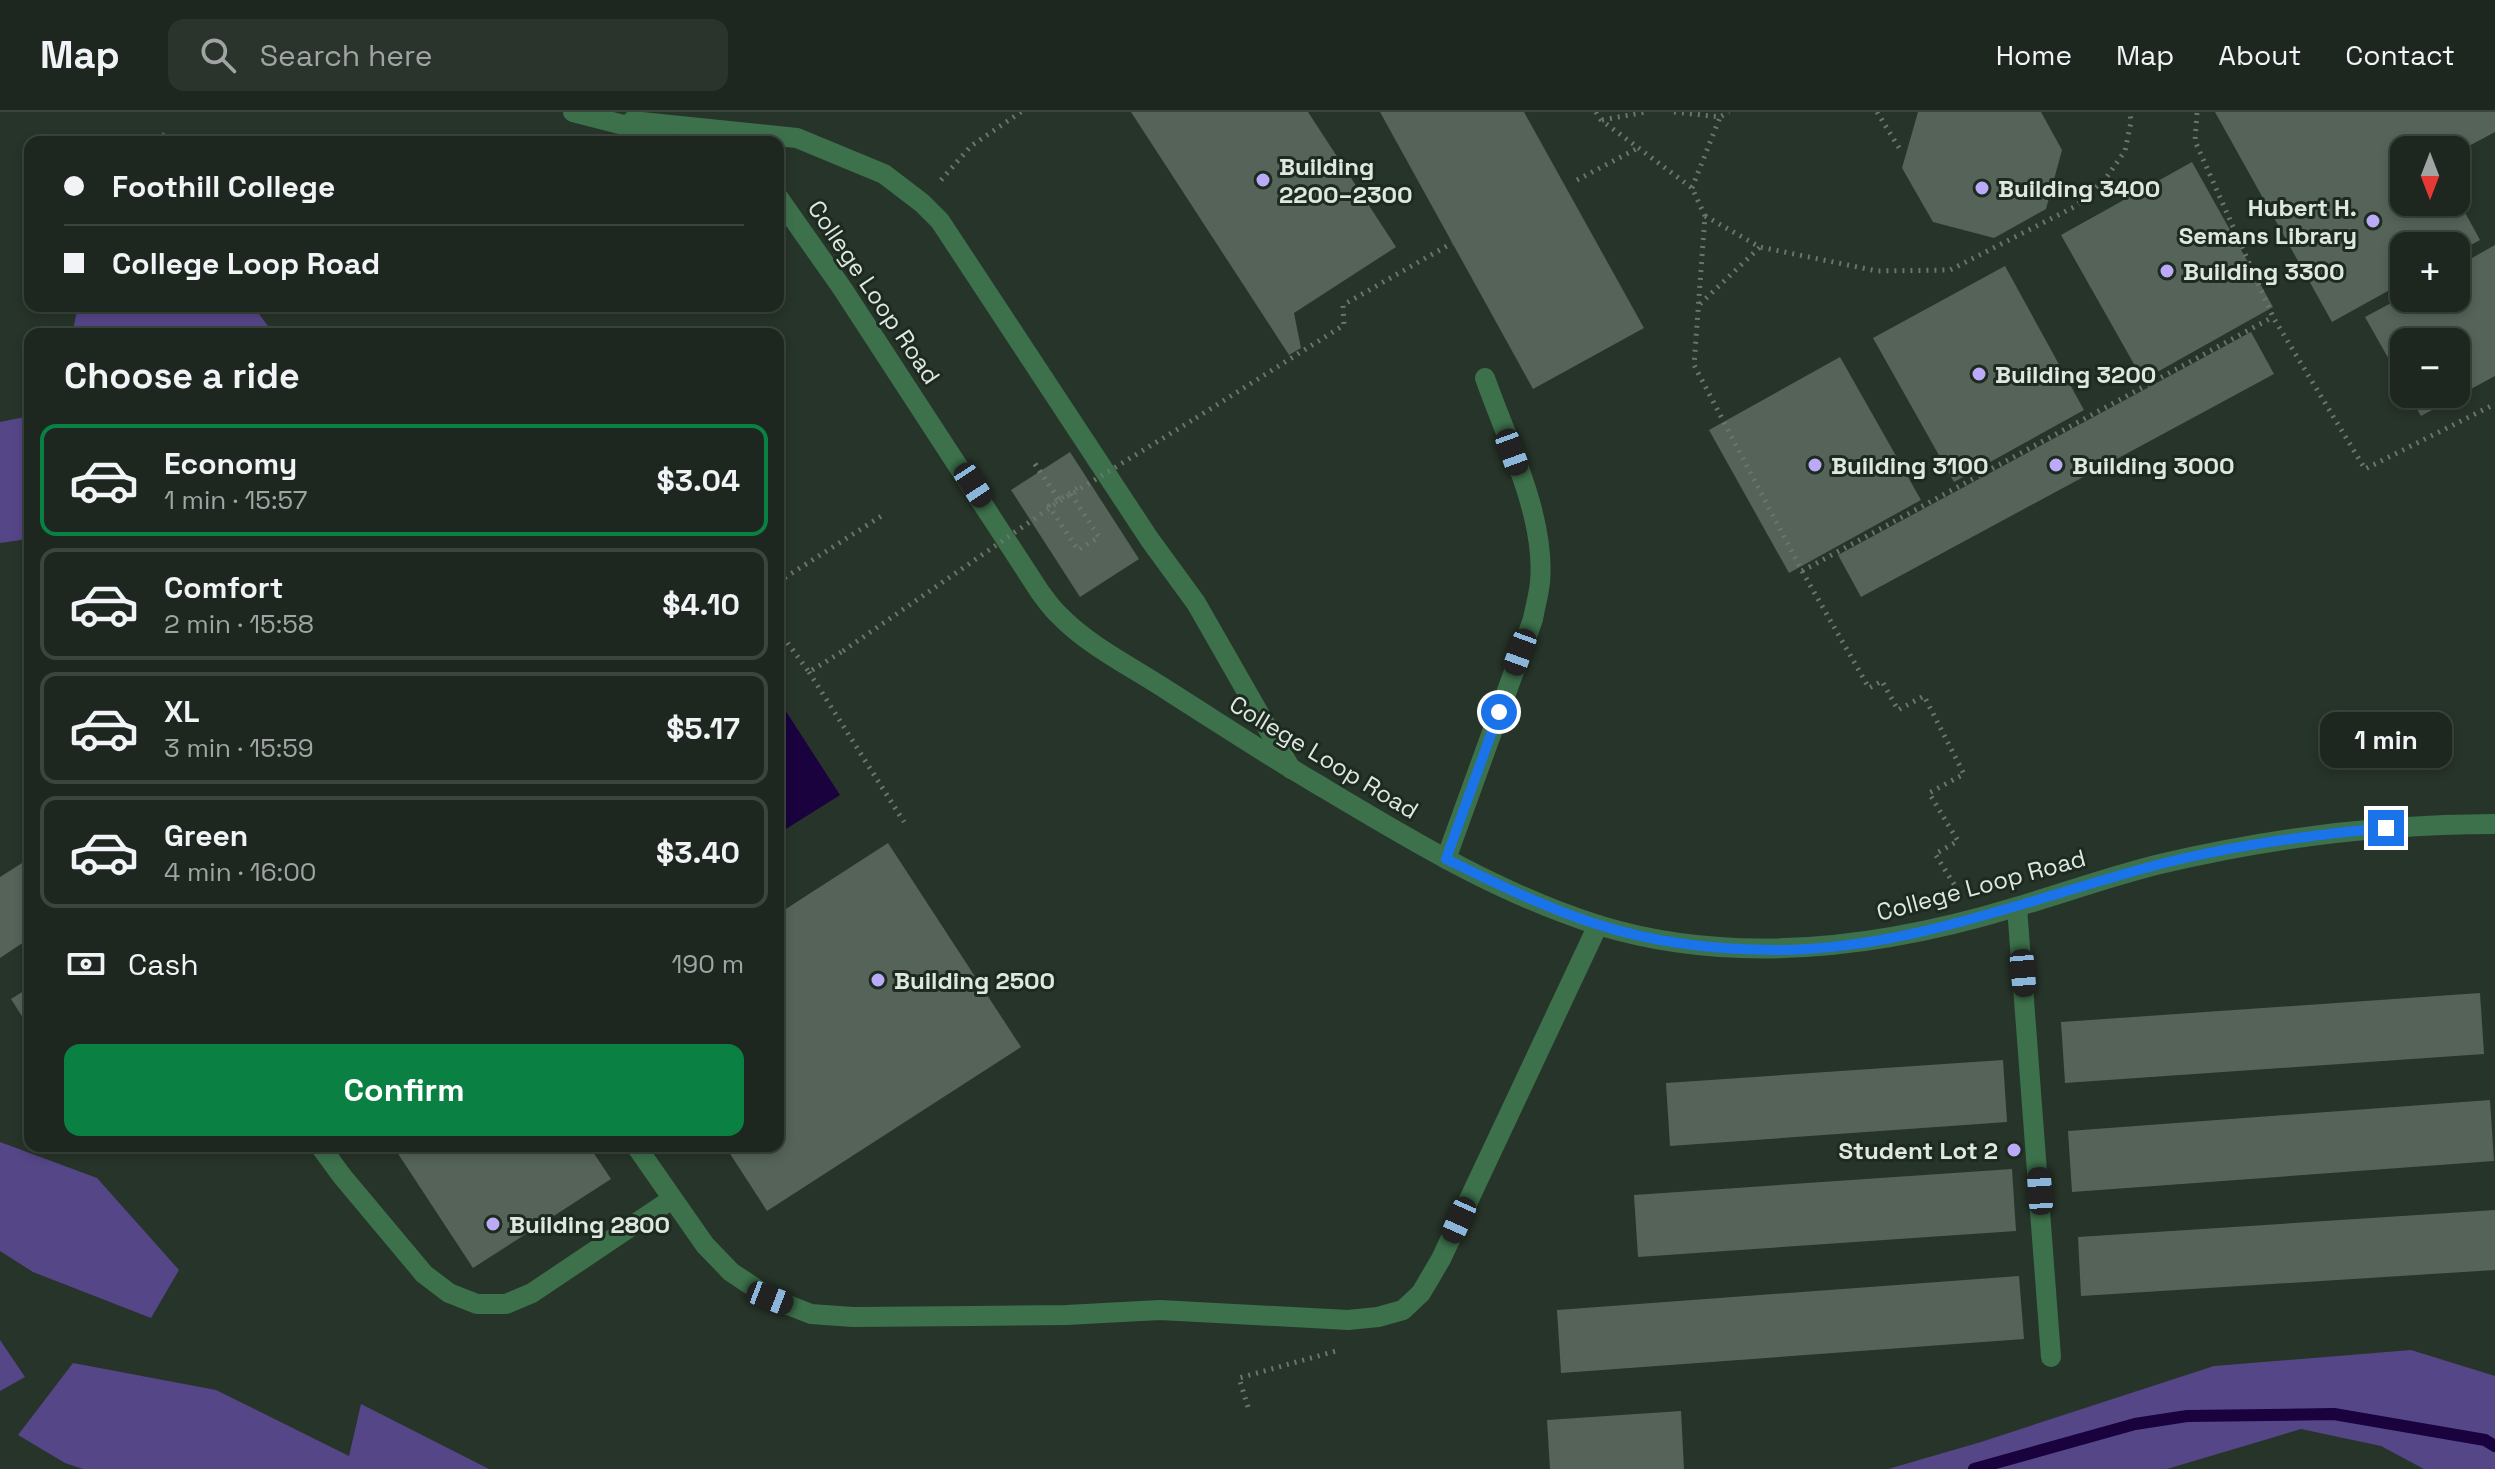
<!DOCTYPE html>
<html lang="en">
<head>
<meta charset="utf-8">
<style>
	:root { --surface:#1d271f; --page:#2a332c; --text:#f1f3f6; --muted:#a0a5a4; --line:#3b443d; --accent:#0b8043 }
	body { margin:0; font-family:"Space Grotesk",sans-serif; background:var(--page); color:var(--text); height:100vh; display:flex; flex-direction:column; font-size:30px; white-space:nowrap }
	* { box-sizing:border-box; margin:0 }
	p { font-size:26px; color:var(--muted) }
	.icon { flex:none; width:44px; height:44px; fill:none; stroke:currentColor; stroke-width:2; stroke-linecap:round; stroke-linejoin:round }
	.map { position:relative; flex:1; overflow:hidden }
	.drawer { position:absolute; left:24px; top:216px; width:760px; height:824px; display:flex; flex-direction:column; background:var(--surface); border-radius:16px; box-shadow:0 4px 12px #0003,0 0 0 2px var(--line) }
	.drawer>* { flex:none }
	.banner { position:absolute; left:24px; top:24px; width:760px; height:176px; border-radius:16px; box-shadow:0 4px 12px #0003,0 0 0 2px var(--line); display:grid; align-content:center; height:176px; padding:0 40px; background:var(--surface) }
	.needle { width:52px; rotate:180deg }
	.buttons { position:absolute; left:2390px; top:24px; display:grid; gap:16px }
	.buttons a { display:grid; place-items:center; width:80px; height:80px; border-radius:16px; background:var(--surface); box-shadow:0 4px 12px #0003,0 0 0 2px var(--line); font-size:40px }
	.end { position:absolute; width:36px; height:36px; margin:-18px; border:10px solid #1a73e8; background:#fff; box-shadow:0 0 0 4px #fff }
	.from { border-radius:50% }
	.bubble { position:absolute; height:56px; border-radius:16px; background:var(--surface); box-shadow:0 4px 12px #0003,0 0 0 2px var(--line); font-size:26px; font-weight:700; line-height:56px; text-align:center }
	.car { position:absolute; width:24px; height:48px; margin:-24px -12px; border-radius:10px; box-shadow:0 0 6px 2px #0007; background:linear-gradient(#222 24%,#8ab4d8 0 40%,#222 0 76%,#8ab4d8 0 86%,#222 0) }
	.banner b { display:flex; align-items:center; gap:28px; height:76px; font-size:30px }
	.banner b+b { border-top:2px solid var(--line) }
	.banner i { width:20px; height:20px; background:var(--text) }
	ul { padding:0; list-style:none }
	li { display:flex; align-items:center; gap:24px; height:112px; margin:0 16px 12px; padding:0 24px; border:4px solid var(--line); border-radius:16px }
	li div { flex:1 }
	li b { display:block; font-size:30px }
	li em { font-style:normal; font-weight:700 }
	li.selected { border-color:var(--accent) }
	li>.icon { width:72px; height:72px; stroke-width:1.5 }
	h2 { padding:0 40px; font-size:36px; line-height:96px }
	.pay { display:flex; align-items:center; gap:20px; height:88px; padding:0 40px; font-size:30px }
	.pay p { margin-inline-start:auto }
	.primary-button { display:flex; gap:16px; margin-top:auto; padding:16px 40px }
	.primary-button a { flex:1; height:92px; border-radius:16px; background:var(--accent); color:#fff; font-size:32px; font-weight:700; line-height:92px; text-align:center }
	header { display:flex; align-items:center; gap:48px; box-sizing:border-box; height:112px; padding:0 40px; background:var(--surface); border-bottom:2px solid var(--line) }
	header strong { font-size:38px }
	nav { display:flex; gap:44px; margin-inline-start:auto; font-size:28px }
	.search { width:560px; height:72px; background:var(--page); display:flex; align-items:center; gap:20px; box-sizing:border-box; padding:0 28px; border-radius:16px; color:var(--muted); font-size:30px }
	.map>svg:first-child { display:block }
</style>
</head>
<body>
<header>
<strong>Map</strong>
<div class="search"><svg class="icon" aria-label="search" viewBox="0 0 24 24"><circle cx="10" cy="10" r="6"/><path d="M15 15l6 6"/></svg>Search here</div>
<nav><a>Home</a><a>Map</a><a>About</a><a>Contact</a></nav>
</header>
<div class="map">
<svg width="2495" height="1357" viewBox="0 0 2495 1357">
	<rect width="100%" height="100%" fill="#273429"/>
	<!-- green -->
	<g fill="#554687">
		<path d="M78,194H253L274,222H72Z"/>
		<path d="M30,304V419L21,428L0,431V310Z"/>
		<path d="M0,1030L97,1066L179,1158L151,1206L33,1160L0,1139Z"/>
		<path d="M0,1228L25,1265L0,1279Z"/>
		<path d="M2411,1238L2495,1264V1357H2424L2381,1334L2301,1317L2167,1357H1888L1981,1330L2214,1254Z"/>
		<path d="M73,1251L216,1278L349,1344L361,1292L489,1357H83L65,1351L18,1323Z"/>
	</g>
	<!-- water -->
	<path fill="#19023d" d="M778,587L840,683L778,722Z"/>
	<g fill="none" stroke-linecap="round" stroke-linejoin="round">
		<!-- stream -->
		<path stroke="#19023d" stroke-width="12" d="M1974,1357L2135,1312L2187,1304L2334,1302L2485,1328L2495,1334"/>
	</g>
	<!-- building -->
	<g fill="#556358">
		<path d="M1131,0H1308L1396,135L1294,201L1301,236L1289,243Z"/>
		<path d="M1380,0H1524L1644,216L1533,277Z"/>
		<path d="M1918,0H2041L2062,38L2046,97L1994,126L1933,110L1902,56Z"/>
		<path d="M2215,0H2495V20L2456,41V38H2404V90H2456V84L2480,128L2456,141V134H2404V170L2332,210Z"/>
		<path d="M163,20L175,30H155Z"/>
		<path d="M2192,50L2273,195L2143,268L2061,123Z"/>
		<path d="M2495,133V264L2421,304L2408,282H2456V230H2404V274L2365,205L2404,184V186H2456V155Z"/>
		<path d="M2005,154L2084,298L1954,370L1873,226Z"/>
		<path d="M2251,220L2274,262L1861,485L1838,443Z"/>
		<path d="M1840,245L1921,388L1789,461L1709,318Z"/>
		<path d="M1070,340L1139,447L1080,485L1011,378Z"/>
		<path d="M888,731L1021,935L767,1099L725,1034H778V802Z"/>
		<path d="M30,746V826L0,846V765Z"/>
		<path d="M30,875V917L11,887Z"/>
		<path d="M2480,881L2484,942L2065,971L2061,910Z"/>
		<path d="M2003,948L2007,1010L1670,1034L1666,971Z"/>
		<path d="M2490,988L2494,1049L2072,1080L2068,1019Z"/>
		<path d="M393,1034H589L611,1067L473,1156Z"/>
		<path d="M2012,1057L2016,1119L1638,1145L1634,1083Z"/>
		<path d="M2495,1098V1158L2081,1184L2078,1125Z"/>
		<path d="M2019,1164L2024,1227L1561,1261L1557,1198Z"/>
		<path d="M1681,1299L1684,1357H1550L1547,1308Z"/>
	</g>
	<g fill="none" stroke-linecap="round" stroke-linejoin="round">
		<!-- path -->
		<g stroke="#6a756b" stroke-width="5" stroke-dasharray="2 6" stroke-linecap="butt">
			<path d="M1596,0L1601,8L1692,76L1705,104L1694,253L1802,459L1869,576L1882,569L1898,598L1924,584L1964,662L1929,681L1958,729L1935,742L1959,780"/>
			<path d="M1674,0L1720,5L1729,0"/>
			<path d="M1877,0L1901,39"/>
			<path d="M2197,1L2195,29L2273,205L2365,357L2495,292"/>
			<path d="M1602,8L1646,0"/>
			<path d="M941,68L971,34L1021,0"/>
			<path d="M1577,68L1638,36"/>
			<path d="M1692,76L1720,5"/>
			<path d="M1705,104L1760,135L1877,159L1950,158L2076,94L2106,66L2125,39L2131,10L2130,0"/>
			<path d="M1700,192L1760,135"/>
			<path d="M1196,306L1344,213L1343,193L1452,131"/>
			<path d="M1035,352L1059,388"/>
			<path d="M1071,382L1099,425L1078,438L1049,394L1079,375"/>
			<path d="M1802,459L2273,205"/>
			<path d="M778,470L883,403"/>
			<path d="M778,518L809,560L843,539"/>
			<path d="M809,560L904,710"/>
			<path d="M1248,1295L1239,1266L1336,1239"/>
		</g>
		<!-- service -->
		<g stroke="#3c714b" stroke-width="20">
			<path d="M632,9L797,26L884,62L922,91L940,109L1150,428L1196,491L1291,657"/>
			<path d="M1446,747L1533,507C1535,495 1539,482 1540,470C1546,405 1506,326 1485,266"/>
			<path d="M2017,795L2051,1245"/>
			<path d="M320,1034L342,1064L424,1162L449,1181L477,1192H506L532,1181L672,1087"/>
			<path d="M636,1034L705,1133L731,1160L770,1186L811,1202L853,1205L971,1204L1066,1203L1160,1198L1348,1208L1378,1205L1403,1198L1421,1181L1441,1147L1598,813"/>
		</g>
		<!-- minor -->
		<g stroke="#3c714b" stroke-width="20">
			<path d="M573,0L690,30"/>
			<path d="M778,85L842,176L1040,480C1046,488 1052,497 1060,504C1090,535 1134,556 1170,580C1219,611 1267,643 1317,672C1407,726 1497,781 1598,813C1735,855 1881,836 2016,795C2064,781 2111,764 2160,752C2269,726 2382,712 2495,712"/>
		</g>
		<!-- path-bridge -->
		<g stroke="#6a756b" stroke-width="5" stroke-dasharray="2 6" stroke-linecap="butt">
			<path d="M1035,352L1060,389"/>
			<path d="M843,539L1060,389L1196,306"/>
		</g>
	</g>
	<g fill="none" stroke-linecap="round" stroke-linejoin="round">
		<!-- route -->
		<path stroke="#1a73e8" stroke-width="10" d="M1499,600L1446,747C1495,771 1544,795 1596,812C1652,830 1717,838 1776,838C1906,838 2029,787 2153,754C2229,734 2308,723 2386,716"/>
	</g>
	<!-- markers -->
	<g fill="#baaaf7" stroke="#1d2a20" stroke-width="3">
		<circle cx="1263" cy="68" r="8"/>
		<circle cx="1982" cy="76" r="8"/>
		<circle cx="2373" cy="109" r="8"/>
		<circle cx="2167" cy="159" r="8"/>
		<circle cx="1979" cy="262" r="8"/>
		<circle cx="1815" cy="353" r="8"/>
		<circle cx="2056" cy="353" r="8"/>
		<circle cx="878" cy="868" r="8"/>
		<circle cx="2014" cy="1038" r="8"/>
		<circle cx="493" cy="1112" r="8"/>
	</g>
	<g text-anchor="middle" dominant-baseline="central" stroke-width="6" stroke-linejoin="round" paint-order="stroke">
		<!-- poi labels -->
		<g font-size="24" font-weight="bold" fill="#dfe7e0" stroke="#1d2a20" text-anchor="start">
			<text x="1279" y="54">Building<tspan x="1279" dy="28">2200–2300</tspan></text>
			<text x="1998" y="76">Building 3400</text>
			<text x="2357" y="95" text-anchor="end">Hubert H.<tspan x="2357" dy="28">Semans Library</tspan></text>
			<text x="2183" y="159">Building 3300</text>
			<text x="1995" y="262">Building 3200</text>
			<text x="1831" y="353">Building 3100</text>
			<text x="2072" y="353">Building 3000</text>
			<text x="894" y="868">Building 2500</text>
			<text x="1998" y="1038" text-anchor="end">Student Lot 2</text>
			<text x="509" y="1112">Building 2800</text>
		</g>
		<!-- street labels -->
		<g font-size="24" fill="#dfe7e0" stroke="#1d2a20">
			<text transform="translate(874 180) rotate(56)">College Loop Road</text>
			<text transform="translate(1324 645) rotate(31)">College Loop Road</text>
			<text transform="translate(1981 773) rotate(-15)">College Loop Road</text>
		</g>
	</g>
</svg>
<div class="buttons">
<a><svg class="needle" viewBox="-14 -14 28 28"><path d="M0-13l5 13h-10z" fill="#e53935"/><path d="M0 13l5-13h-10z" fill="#a0a5a4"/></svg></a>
<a>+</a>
<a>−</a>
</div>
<i class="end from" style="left:1499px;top:600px"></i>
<i class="end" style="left:2386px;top:716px"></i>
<div class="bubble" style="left:2320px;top:600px;width:132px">1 min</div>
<i class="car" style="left:1512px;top:340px;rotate:160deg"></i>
<i class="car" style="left:973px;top:373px;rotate:147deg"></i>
<i class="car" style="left:1520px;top:540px;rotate:200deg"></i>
<i class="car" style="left:2023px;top:861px;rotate:175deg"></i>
<i class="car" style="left:2040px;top:1079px;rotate:356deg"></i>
<i class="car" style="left:1459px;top:1108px;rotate:204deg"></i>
<i class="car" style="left:770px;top:1186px;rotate:111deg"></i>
<div class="banner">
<b><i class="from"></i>Foothill College</b>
<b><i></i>College Loop Road</b>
</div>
<section class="drawer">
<h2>Choose a ride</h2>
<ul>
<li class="selected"><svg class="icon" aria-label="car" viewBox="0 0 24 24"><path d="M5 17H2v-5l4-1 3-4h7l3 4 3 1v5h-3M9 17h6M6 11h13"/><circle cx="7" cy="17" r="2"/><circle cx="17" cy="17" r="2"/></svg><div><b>Economy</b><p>1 min · 15:57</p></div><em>$3.04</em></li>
<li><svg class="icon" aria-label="car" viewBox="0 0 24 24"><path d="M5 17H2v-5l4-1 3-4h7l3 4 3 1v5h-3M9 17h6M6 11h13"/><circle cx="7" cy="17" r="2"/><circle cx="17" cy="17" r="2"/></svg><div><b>Comfort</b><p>2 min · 15:58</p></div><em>$4.10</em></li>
<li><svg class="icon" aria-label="car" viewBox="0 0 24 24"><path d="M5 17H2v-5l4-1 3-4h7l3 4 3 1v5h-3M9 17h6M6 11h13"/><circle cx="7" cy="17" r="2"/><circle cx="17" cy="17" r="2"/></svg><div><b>XL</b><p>3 min · 15:59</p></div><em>$5.17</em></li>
<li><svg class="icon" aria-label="car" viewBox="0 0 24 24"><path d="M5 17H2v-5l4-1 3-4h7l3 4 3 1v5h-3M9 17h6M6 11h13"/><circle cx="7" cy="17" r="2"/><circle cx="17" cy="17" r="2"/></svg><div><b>Green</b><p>4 min · 16:00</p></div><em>$3.40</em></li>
</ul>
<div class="pay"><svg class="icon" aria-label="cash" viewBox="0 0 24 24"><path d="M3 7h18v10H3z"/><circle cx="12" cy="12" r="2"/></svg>Cash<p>190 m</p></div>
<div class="primary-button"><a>Confirm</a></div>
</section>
</div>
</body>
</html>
